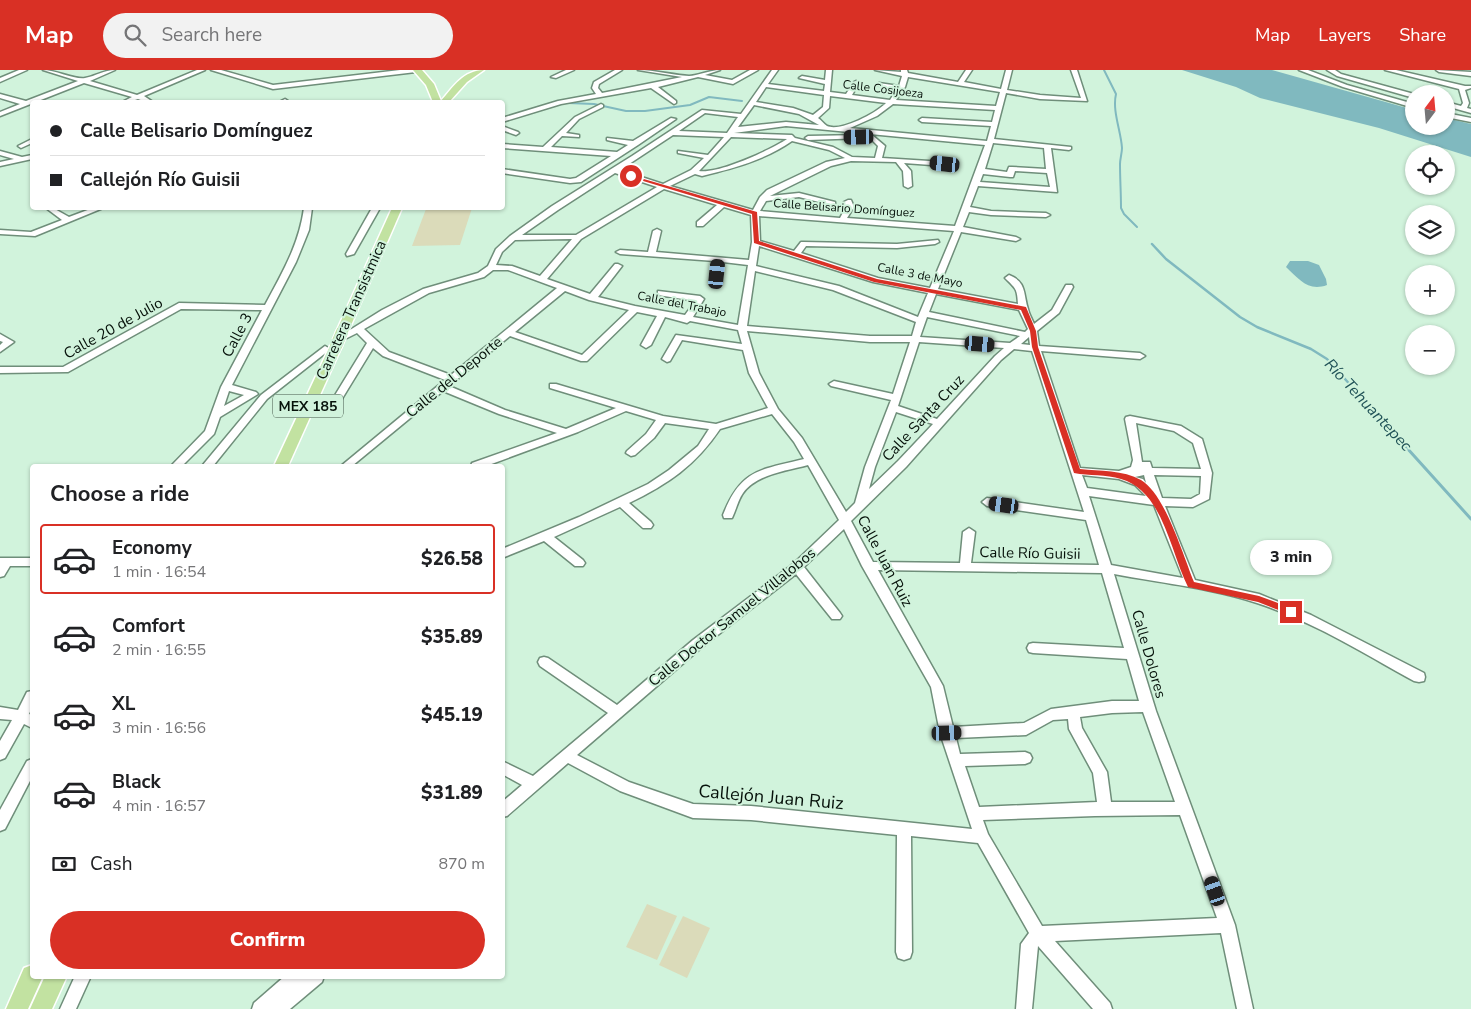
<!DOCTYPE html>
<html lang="en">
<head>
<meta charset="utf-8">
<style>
	:root { --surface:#fff; --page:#f2f2f2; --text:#202124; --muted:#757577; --line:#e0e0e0; --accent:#d93025 }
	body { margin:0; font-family:"Nunito Sans",sans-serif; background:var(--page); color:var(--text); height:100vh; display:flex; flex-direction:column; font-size:19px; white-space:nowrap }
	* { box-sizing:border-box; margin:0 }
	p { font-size:16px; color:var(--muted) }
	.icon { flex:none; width:28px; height:28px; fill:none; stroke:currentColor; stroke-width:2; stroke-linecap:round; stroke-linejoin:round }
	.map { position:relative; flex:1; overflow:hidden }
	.panel { position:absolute; left:30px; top:394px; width:475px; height:515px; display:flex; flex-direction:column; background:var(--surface); border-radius:5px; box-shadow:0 1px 4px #0004 }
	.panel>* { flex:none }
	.banner { position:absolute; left:30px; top:30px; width:475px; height:110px; border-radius:5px; box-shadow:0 1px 4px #0004; display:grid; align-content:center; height:110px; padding:0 20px; background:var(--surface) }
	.needle { width:32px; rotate:16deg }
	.buttons { position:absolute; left:1405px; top:15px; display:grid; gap:10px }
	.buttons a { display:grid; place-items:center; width:50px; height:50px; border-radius:50%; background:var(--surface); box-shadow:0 1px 4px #0004; font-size:25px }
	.end { position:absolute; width:22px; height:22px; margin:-11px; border:6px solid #d93025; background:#fff; box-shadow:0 0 0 2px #fff }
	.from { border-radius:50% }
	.bubble { position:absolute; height:35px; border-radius:18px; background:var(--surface); box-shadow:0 1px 4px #0004; font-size:16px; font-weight:800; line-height:35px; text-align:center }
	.car { position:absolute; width:15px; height:30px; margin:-15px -8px; border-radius:6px; box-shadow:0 0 4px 1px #0007; background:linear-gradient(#222 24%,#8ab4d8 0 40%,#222 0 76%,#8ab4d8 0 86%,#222 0) }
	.banner b { display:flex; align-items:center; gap:18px; height:48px; font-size:19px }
	.banner b+b { border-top:1px solid var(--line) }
	.banner i { width:12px; height:12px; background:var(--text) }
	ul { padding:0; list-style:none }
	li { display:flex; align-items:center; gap:15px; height:70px; margin:0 10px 8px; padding:0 10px; border:2px solid transparent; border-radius:5px }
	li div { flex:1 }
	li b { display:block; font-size:19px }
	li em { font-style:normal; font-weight:800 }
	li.active { border-color:var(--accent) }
	li>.icon { width:45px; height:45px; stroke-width:1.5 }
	h2 { padding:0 20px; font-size:22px; line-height:60px }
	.pay { display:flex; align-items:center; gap:12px; height:55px; padding:0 20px; font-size:19px }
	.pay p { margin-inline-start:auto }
	.primary-button { display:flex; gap:10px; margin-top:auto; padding:10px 20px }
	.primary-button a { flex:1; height:58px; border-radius:30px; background:var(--accent); color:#fff; font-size:20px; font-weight:800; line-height:58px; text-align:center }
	header { display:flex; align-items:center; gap:30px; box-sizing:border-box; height:70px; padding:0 25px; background:var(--accent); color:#fff }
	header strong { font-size:24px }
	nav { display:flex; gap:28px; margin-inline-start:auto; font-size:18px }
	.search { width:350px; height:45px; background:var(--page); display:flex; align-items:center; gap:12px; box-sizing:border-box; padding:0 18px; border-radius:28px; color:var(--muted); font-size:19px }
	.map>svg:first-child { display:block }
</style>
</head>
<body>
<header>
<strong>Map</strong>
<div class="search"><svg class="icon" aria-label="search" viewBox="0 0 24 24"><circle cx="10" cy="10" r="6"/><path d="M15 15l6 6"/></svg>Search here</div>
<nav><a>Map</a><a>Layers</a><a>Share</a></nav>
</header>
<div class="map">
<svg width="1471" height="939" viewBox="0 0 1471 939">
	<rect width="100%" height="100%" fill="#d1f3dc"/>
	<!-- green -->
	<g fill="#dbdbba">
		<path d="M472,138L460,175L412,176L426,139Z"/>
		<path d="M647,834L677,846L657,890L626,877Z"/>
		<path d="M683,846L710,858L687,908L659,895Z"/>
	</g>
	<!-- water -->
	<g fill="#80b9bf">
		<path d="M1182,0H1272L1414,40V56H1446V48L1471,54V87L1379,58L1260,28L1236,17Z"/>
		<path d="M1290,191H1308L1319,195L1326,209L1327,215C1308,222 1299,209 1286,197Z"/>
	</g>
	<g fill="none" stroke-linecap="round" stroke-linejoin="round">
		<!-- stream-far2 -->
		<g stroke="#80b9bf" stroke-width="2">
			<path d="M1104,0L1116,24C1112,41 1121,61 1122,78C1122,83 1120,89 1120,94C1120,109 1121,123 1121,138L1124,144L1137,157"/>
			<path d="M568,33L594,34L626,41H645L690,35L709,27L742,31"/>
		</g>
		<!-- stream-far1 -->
		<path stroke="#80b9bf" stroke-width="2.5" d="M1152,174L1166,189L1240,247L1257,257L1311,279L1327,289L1389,358"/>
		<!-- stream -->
		<path stroke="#80b9bf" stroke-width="3" d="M1388,357L1471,449"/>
		<defs>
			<g id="minor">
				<path d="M19,0H27L0,12V8Z"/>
				<path d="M43,0C55,0 76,10 85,8C96,6 104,0 115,0L90,11L137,25L197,0H205L144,26L153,32H146L138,29L129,32H122L132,27L84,13L0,46V42L20,34L0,28V24L26,31L78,11Z"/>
				<path d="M211,0H221L273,15L400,0H419L416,2L273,19Z"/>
				<path d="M566,0H574L556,8L551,7Z"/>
				<path d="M615,0H622L599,14L598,18L602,23L682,7L638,0C655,0 672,5 689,6C697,6 710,0 720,0L705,5L732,10L750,0H758L733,14L698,7L658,17L676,31V33L674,34L651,18L561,34L502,52V48L558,31L596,24L592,18L594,12Z"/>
				<path d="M772,0H778L768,14L824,21L825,14L799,8L802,6L825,10L826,0H832L830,22L846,24L854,12L856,11L859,13L852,25L890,30L897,19L876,15L879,13L899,16L902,6L875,0L901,2V0H907L908,3L958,12L966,0H972L964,12L1001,19L1006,0H1012L1007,20L1040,25L1081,28L1071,0H1077L1087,31L1040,29L1006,23L994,69L1071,77V79L1069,80L1051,78L1057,122L978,116L970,137L991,141L1046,143L1050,145L1046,147L991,145L969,142L963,157L1016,167L1020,169L1016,171L961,162L938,219L1018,234C1017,218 1016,219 1005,208L1009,205C1027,212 1023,224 1028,239C1029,244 1032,249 1034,254L1052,240L1066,215H1072L1073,217L1059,243L1037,261L1039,276L1140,283L1145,286L1140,289L1041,281L1080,398L1119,401L1131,397L1133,390L1125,349L1126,347L1130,346L1181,356L1202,369L1212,403L1209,429L1193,437L1165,436L1195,510L1259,524L1311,545L1424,603L1425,607L1424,611L1419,612L1414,611C1363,583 1312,551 1257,533C1211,518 1161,513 1114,504L1156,641L1235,855L1253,939H1237L1221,863L1055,871L1110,933L1112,939H1093L1038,876L1032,939H1016L1021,874L1029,863L978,773L911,766L912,882L910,888L904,890L898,888L896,882L897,765L751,750L693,748L620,721L568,693L507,746L502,747V732L522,715L502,704V691L533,706L608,643L540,596L538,592L540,588L544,587L548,588L617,635L693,570L793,494L839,450L808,395C786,401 757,404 743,423C738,430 736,440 732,448H724L723,445C741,399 760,400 804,389L794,372L772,344L720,359C695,396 668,414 629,433L651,452L653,455L651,458H643L620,437L554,467L583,490L585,493L583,496H575L544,471L502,488V479L579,447L648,414L669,400L698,376L709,359L665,353L654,368L635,385L631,386L626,383L627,381L646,364L656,350L626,341L578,362L486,396H471L472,393L557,363L499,344L443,321L352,396H341L445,310L383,286L373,278L337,337H331L329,335L367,273L357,263L347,268L342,265L382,240L423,219L478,203L488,196L496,179L510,166L552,136L632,86L702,40L741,44ZM908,7L1000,22L996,36L896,30L905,17ZM766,17L824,25L823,37L813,45L793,38L756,32ZM830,26L886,33C876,43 841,62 827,56C824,54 821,50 818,48L829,38ZM893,34L995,40L992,52L922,48L919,50L922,52L991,56L987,71L850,58L877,46ZM754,35L799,44L819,55L786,52L738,57ZM705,43L738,47L727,63L679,61ZM786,56L985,75L955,156L847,148L854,137L851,130H848L844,132L846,137L840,148L760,141L766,131L799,127L835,136V132L799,123L770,126L831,96L851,91L896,92L903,101L904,116L908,118L912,116L911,101L904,93L945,96L949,94L945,92L882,88L885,76L872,65L869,67L878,76L875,88L852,87L833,77L795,68L792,65L734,63ZM673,65L724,67L708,85L678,81V83L704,88L691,100L663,114L620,100ZM731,67L787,69C770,80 719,104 699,101ZM792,71L829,80L845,88L826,92L767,120L760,127L753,140L670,116L695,104L702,106C734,98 765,90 792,71ZM993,73L1044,78L1046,99L1012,97H1009L1007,102L985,99ZM1015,101L1047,103L1050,117L980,112L983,104L1010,107H1013ZM615,103L657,117L576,165H522L558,140ZM664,119L717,135L697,152V156H703L724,137L751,145L752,172L749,190L656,182L661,161L657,159L653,161L648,182L620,180L616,182L620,184L715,191L713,204L717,207L721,204L723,192L748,195L738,255L693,247L704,229L700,226L658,221V225L695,231L685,245L635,236L598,227L622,196L618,194H615L590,224L547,209L581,169ZM759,146L954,161L930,218L878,208L801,183L806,176L897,178L935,174L939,172L938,170L897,174L804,172H801L794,181L760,171ZM572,169L540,206L512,196L496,195L502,182L515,170ZM759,176L873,212L928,223L918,247L839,216L756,196ZM493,200H508L557,218L451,305L389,282L364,259L429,223L484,207ZM755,201L833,220L916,252L912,266H870L747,256ZM565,221L589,230L629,240L582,285L515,262ZM936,224L1019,240L1028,259L1025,262L929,242ZM637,242L657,246L641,275L646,278L651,275L665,247L687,253L690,251L738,260L742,274L676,265L662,289L667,292L670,291L682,270L743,280L749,303L768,338L716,354L663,346L556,314H550V318L616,338L566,359L505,340L449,316L510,266L581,291H587ZM927,247L1020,266L1010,273L920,267ZM747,261L870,272H910L893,324L834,311L829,314L831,316L891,330L865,397L855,433L846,442L802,368L778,339L759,303ZM1029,267L1030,275L1021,274ZM919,272L1004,278L995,286L937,349L898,336ZM1014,279L1032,281L1084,442L987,428L982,432L987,436L1086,450L1099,495L971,493L975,462L969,458L963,462L960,493L873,492L851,451L906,397L1001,290ZM896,342L933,354L898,391L869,419L875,397ZM1136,353L1174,361L1193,373L1201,399L1152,398L1150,392H1142ZM1082,405L1119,409L1135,415L1146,426L1087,418ZM1144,405L1146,413L1143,409L1135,407ZM1154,405L1201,406L1200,424L1191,429L1162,428ZM1089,426L1154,435L1183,508L1111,495ZM844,459L862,496L931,617L940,663L972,759L751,736L693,734L629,712L577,685L701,578L796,504L832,549H840L842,546L840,543L804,497ZM878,500L1102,503L1124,578L1033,573L1029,574L1027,578L1029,582L1033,583L1127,589L1139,631H1112L1051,639L1024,653L953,657L943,616ZM1143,642L1175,732H1111L1107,702L1082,658L1080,647L1112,643ZM1068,649L1069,659L1093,703L1097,732L979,737L965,696L1025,694L1030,692L1032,688L1030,684L1025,682L960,684L956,668L1026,665L1053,650ZM1180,745L1217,848L1042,856L988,764L983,750L1095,746Z"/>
				<path d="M1299,0H1308L1347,15L1414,34V38L1343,17Z"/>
				<path d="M1327,0H1335L1341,4L1414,24V28L1337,6Z"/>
				<path d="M1385,0H1396L1465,16H1471V18L1465,20L1469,33L1467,38L1471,39V43L1446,36V32L1461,36L1463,33L1459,19Z"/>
				<path d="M1436,0L1471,2V6L1439,2Z"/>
				<path d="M285,29L288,31L287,32H279Z"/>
				<path d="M601,34L603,35V37L579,49L566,63L579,65V67L562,66L551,77L617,82L628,75L607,70V68L633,71L671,48L676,49L638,75L581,112L570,113L502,103V99L570,109L576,108L611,86L502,78V74L543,77L575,47Z"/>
				<path d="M1446,43L1471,48V52L1446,47Z"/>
				<path d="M502,56L518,62L519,63L516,65L502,60Z"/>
				<path d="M862,65L865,67L864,68L808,70L805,68L808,66Z"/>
				<path d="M32,69V73L21,78L18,76Z"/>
				<path d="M0,81L22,87L32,85V89L0,96V92L14,89L0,85Z"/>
				<path d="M46,138H53L69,147L93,138H103L35,166L0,164V160L31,162L62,150Z"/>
				<path d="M304,138H312L309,160L296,192L232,315L256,322L258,324L220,347L214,364L182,396H171L205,361L221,317L262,240L181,239L68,302L0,303V297H63L179,233L265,235C282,203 299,175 304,138ZM229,321L244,325L224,336Z"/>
				<path d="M372,138H380L354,184L347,186L346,184Z"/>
				<path d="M0,264L14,272L0,282V275L3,272L0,271Z"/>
				<path d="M325,276L330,279L328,281L267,329L213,396H202L261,325Z"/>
				<path d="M0,488H32V496H10L4,506L0,507Z"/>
				<path d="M32,621V637L29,644L32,645V658L24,654L5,688L0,690V671L12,650L0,649V637L18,640L27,622Z"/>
				<path d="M32,689V707L5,759L0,761V740L27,691Z"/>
				<path d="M75,906H91L76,939H60Z"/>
				<path d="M285,906H324L322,912L290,939H252L254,933Z"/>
			</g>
			<g id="major">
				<path d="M413,0H422L434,14L441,31C453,17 464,0 484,0L467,12L449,32H433L426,15Z"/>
				<path d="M392,138H402L348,262L346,265H338L336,262Z"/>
				<path d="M336,272L342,276L288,396H274L330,276Z"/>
				<path d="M32,895V906H43L28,939H6L24,898Z"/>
				<path d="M45,906H67L52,939H30Z"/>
			</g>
		</defs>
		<!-- minor casing -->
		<use href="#minor" stroke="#6f8e7a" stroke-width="3"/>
		<!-- major casing -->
		<use href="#major" stroke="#fff" stroke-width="3"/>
		<!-- minor -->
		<use href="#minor" fill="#fff" fill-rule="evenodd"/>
		<!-- major -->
		<use href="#major" fill="#c2e2a1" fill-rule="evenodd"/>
		<defs>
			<path id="major-bridge" d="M336,276L342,262"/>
		</defs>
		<!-- major-bridge casing -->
		<use href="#major-bridge" stroke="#fff" stroke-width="14" stroke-linecap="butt"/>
		<!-- major-bridge -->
		<use href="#major-bridge" stroke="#c2e2a1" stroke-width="12"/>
	</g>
	<!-- route -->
	<path fill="#d93025" d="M630,105L757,142L759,171L877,209L1026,237L1036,261L1038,277L1080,399C1100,401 1123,400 1141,410C1165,424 1183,485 1194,512L1259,526L1294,539V544L1291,545L1258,532L1188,517C1170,481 1163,421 1121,409C1106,404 1089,406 1074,403L1032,277L1030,261L1021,240L874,212L754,173L752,144L630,107Z"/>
	<g text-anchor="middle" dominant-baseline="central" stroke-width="4" stroke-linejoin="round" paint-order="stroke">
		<!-- far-street labels -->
		<g font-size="12" fill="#06110a" stroke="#d1f3dc">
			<text transform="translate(883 19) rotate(7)">Calle Cosijoeza</text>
			<text transform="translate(844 138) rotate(4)">Calle Belisario Domínguez</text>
			<text transform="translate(920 205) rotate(11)">Calle 3 de Mayo</text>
			<text transform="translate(682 234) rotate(11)">Calle del Trabajo</text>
		</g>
		<!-- shield labels -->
		<rect fill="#d1f3dc" stroke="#435549" stroke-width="1" x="273" y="324.5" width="70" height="23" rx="4"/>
		<g font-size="14" font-weight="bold" fill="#06110a">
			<text x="308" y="336">MEX 185</text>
		</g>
		<!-- street labels -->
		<g font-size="15" fill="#06110a" stroke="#d1f3dc">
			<text transform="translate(351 240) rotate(-66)">Carretera Transistmica</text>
			<text transform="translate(113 258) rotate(-29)">Calle 20 de Julio</text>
			<text transform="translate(237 265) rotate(-62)">Calle 3</text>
			<text transform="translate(454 307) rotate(-39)">Calle del Deporte</text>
			<text transform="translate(923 348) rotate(-47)">Calle Santa Cruz</text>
			<text transform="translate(1030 483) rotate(1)">Calle Río Guisii</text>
			<text transform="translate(885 491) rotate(62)">Calle Juan Ruiz</text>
			<text transform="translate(732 547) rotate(-39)">Calle Doctor Samuel Villalobos</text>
			<text transform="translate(1149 584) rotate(74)">Calle Dolores</text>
		</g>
		<!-- water labels -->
		<g font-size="16" font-style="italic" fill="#205257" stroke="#d1f3dc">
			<text transform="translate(1368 335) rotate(47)">Río Tehuantepec</text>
		</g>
		<!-- near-street labels -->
		<g font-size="18" fill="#06110a" stroke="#d1f3dc">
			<text transform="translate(771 727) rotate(5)">Callejón Juan Ruiz</text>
		</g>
	</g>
</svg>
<div class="buttons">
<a><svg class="needle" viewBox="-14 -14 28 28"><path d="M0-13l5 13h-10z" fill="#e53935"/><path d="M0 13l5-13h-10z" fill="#757577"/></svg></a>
<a><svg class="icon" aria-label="locate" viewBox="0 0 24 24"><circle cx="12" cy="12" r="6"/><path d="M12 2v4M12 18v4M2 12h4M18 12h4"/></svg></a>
<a><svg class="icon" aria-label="layers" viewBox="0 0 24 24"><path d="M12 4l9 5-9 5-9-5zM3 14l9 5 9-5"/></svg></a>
<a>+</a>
<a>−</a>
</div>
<i class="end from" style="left:631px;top:106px"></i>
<i class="end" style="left:1291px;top:542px"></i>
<div class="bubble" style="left:1250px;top:470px;width:82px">3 min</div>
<i class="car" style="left:859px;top:67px;rotate:269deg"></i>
<i class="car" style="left:945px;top:94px;rotate:276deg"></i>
<i class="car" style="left:717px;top:204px;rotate:6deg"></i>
<i class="car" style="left:980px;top:274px;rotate:95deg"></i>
<i class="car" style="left:1004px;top:435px;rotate:278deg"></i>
<i class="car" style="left:947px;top:663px;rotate:88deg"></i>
<i class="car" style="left:1215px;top:821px;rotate:341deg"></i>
<div class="banner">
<b><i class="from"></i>Calle Belisario Domínguez</b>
<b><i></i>Callejón Río Guisii</b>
</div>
<section class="panel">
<h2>Choose a ride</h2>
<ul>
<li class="active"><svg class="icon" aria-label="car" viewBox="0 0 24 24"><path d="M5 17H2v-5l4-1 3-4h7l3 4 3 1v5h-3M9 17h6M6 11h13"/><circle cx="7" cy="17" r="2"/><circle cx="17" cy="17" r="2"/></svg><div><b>Economy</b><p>1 min · 16:54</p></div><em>$26.58</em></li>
<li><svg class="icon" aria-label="car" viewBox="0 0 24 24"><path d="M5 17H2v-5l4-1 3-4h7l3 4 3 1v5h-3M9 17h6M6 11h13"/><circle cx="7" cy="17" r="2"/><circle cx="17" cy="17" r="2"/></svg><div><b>Comfort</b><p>2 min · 16:55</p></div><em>$35.89</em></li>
<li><svg class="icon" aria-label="car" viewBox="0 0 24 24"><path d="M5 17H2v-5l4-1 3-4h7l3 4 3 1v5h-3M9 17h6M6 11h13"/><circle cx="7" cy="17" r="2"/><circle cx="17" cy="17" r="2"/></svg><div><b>XL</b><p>3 min · 16:56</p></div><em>$45.19</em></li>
<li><svg class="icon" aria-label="car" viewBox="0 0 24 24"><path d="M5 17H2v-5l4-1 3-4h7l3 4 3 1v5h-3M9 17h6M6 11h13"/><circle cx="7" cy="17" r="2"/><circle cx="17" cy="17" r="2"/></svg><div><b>Black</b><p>4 min · 16:57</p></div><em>$31.89</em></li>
</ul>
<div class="pay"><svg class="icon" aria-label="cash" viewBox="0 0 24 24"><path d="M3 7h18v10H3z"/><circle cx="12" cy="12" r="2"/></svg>Cash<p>870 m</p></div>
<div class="primary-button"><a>Confirm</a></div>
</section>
</div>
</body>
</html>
